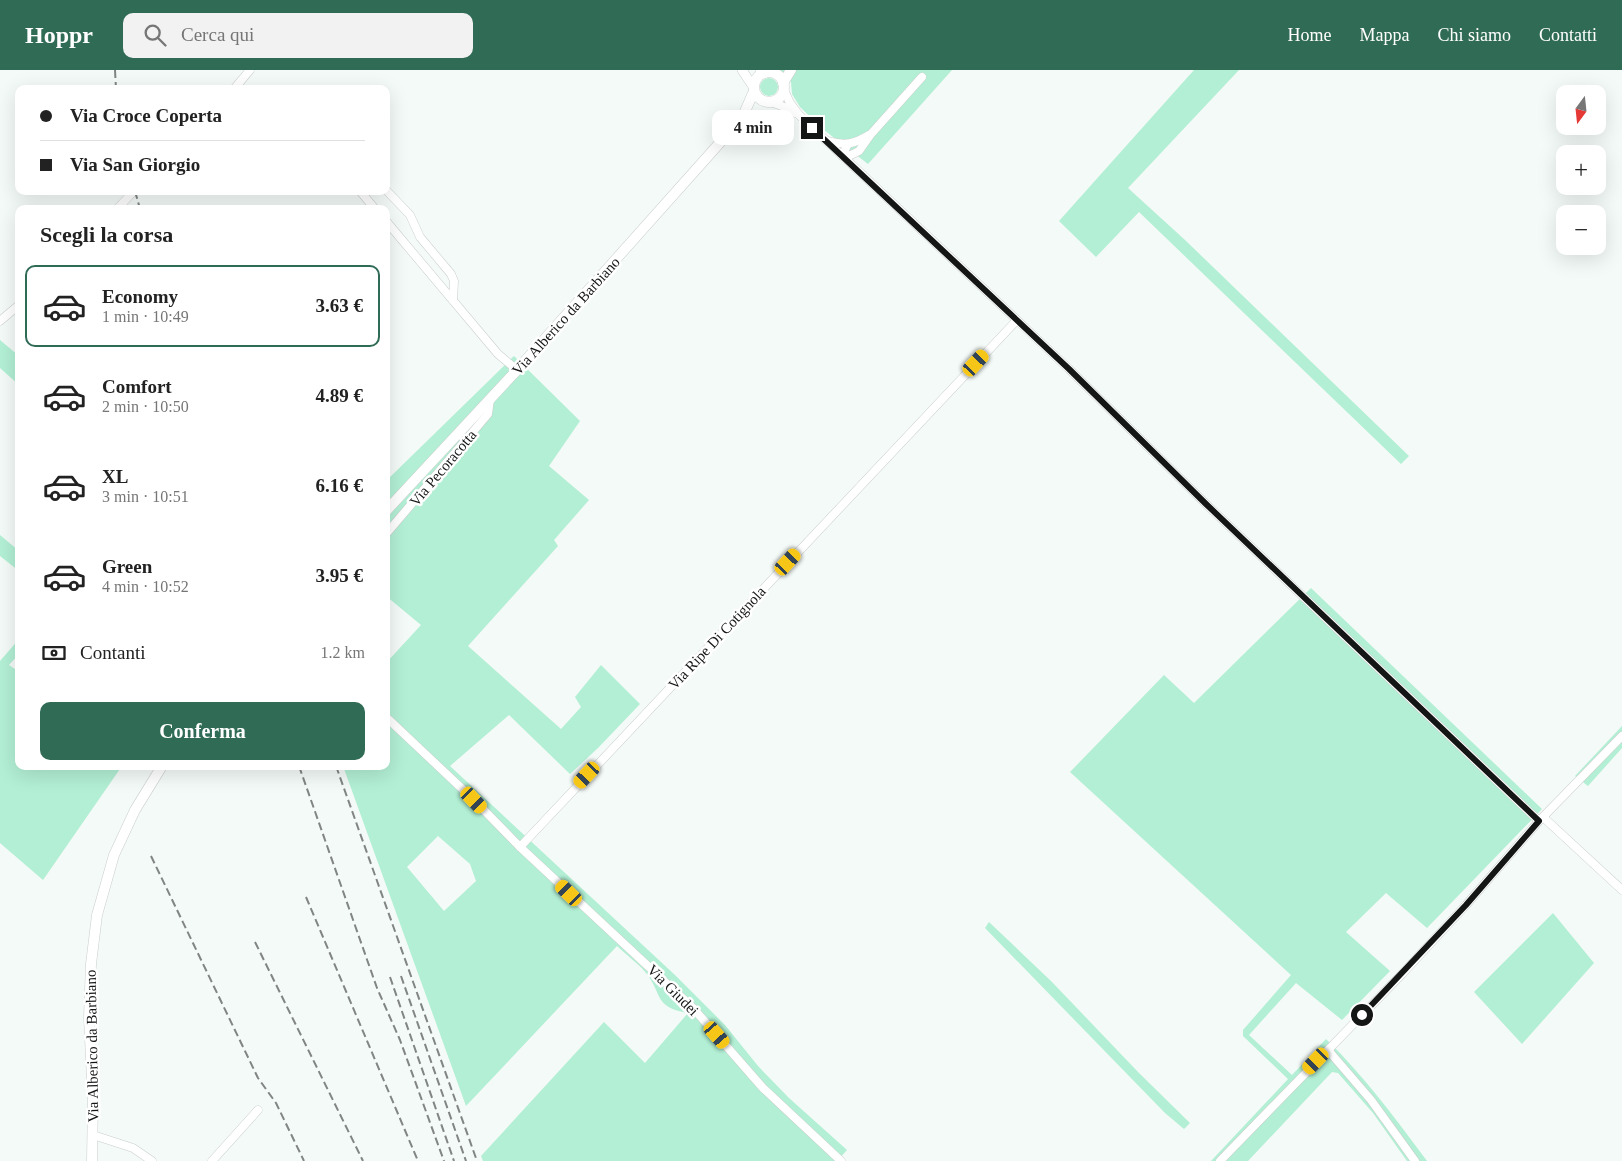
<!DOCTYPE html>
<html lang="it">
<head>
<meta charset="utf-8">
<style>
	:root { --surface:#fff; --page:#f2f2f2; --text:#222; --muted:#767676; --line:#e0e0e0; --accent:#306b55 }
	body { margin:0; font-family:"Times New Roman",serif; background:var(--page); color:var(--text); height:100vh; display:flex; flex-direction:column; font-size:19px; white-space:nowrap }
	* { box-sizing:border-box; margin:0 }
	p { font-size:16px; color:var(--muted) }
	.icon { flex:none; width:28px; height:28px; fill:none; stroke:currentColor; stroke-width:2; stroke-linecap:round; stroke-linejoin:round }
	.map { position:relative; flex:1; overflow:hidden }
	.side { position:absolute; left:15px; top:135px; width:375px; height:565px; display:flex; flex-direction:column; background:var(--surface); border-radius:10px; box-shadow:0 5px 20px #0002 }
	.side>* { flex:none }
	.guide { position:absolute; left:15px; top:15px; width:375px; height:110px; border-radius:10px; box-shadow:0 5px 20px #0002; display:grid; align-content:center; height:110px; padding:0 25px; background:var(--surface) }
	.needle { width:32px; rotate:195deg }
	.controls { position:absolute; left:1556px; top:15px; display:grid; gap:10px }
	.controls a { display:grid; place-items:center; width:50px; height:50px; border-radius:10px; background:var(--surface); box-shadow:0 5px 20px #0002; font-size:25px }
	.end { position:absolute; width:22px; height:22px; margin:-11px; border:6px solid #141615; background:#fff; box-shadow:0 0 0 2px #fff }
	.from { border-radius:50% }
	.bubble { position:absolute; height:35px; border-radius:10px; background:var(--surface); box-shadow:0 5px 20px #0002; font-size:16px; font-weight:600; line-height:35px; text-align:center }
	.car { position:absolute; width:15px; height:30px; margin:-15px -8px; border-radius:6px; box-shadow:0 0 4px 1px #0007; background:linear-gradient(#f5c518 24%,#345 0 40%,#f5c518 0 76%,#345 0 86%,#f5c518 0) }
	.guide b { display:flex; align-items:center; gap:18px; height:48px; font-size:19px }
	.guide b+b { border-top:1px solid var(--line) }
	.guide i { width:12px; height:12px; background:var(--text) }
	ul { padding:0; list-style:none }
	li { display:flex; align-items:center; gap:15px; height:82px; margin:0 10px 8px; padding:0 15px; border:2px solid transparent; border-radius:10px }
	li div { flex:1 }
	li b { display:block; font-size:19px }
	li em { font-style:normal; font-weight:600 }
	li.selected { border-color:var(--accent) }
	li>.icon { width:45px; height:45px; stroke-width:1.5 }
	h2 { padding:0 25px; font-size:22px; line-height:60px }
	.pay { display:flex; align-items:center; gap:12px; height:55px; padding:0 25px; font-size:19px }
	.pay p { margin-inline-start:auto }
	.action { display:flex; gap:10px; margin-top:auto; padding:10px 25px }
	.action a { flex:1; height:58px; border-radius:10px; background:var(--accent); color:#fff; font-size:20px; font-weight:600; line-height:58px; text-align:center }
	header { display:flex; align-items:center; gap:30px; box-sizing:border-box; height:70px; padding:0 25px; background:var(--accent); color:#fff }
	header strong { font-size:24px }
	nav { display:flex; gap:28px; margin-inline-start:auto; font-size:18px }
	.search { width:350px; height:45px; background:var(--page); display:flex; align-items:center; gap:12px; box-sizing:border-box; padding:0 18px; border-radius:10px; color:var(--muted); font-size:19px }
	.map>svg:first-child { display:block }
</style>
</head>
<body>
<header>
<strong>Hoppr</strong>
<div class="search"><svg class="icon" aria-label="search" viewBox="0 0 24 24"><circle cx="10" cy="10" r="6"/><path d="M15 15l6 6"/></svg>Cerca qui</div>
<nav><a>Home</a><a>Mappa</a><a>Chi siamo</a><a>Contatti</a></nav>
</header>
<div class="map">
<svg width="1622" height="1091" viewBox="0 0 1622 1091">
	<rect width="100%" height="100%" fill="#f4faf7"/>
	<!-- green -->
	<g fill="#b2efd4" fill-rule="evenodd">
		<path d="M780,0H952L868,94L824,60L800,37L792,24L791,12Z"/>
		<path d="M1194,0H1239L1128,118L1185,170L1409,386L1401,394L1139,142L1096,187L1059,151Z"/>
		<circle cx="769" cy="17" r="9"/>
		<path d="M0,270L19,286V315L0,298Z"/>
		<path d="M514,286L580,351L549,396L589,430L554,470L558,476L468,576L561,659L581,637L575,627L601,595L640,634L598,678L570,704L509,645L450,696L675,905L725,955L758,996L789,1028L847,1080L837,1091H483L481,1086L604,952L645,993L688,943C653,937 663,924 646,903C638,893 626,885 617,876L466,1036L343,696H386V593L421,555L386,526V411ZM438,766L470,794L476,811L444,841L407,797Z"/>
		<path d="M0,465L19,481V501L0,486Z"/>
		<path d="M1311,518L1542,739L1427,858L1386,823L1346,862L1390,901L1342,950L1296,913L1249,965L1292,1005L1326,969C1364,1006 1395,1048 1427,1091H1407L1373,1043L1338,1003L1332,1002L1248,1091H1211L1288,1009L1243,966V960L1291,905L1070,702L1164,605L1194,633Z"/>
		<path d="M19,569V584L9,595L19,602V696H122L43,810L0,773V591Z"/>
		<path d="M1622,656V678L1588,716L1575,706Z"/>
		<path d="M1553,843L1594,893L1522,974L1474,922Z"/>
		<path d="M989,852L1052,912L1139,1003L1190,1053L1184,1059L1165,1043L985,858Z"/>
	</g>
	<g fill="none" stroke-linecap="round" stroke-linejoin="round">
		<defs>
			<g id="minor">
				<path d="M783,18L790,33L799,45L1069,299L1206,434L1539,751"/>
				<path d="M234,19L250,0"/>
				<path d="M771,32L787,38L795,43"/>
				<path d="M828,71C846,76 854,74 869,65"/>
				<path d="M848,74L842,86L851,85L859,81L871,64L922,7"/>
				<path d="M386,120L410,145L420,167L451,204L454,211L453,230"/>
				<path d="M360,121L375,139"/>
				<path d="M117,139L134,121"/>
				<path d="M386,151L498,284L517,300"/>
				<path d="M0,251L19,235"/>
				<path d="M386,464L488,344L490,329"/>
				<path d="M386,647L474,730L520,777L693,938L763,1018L841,1091"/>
				<path d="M1543,747L1622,820"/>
				<path d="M520,777L1017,250"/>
				<path d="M1328,980L1371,1030L1415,1091"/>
				<path d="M93,1065L133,1078L152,1091"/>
				<path d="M212,1091L258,1040"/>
				<path d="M1220,1091L1402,904L1466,835L1539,751L1622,666"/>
			</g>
			<g id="tertiary">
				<path d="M742,0L754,18"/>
				<path d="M760,0L766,3"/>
			</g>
			<g id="secondary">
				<circle cx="769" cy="17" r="15"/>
				<path d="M783,13L791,0"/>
				<path d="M386,441L517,300L742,48L754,21"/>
				<path d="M92,1091L93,1029L89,947L91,894L97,845L114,785L135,740L162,696"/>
			</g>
		</defs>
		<!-- minor casing -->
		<use href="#minor" stroke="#cacfcd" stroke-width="9"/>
		<!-- tertiary casing -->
		<use href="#tertiary" stroke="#cacfcd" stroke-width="10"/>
		<!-- secondary casing -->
		<use href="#secondary" stroke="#cacfcd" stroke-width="11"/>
		<!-- minor -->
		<use href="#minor" stroke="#fff" stroke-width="8"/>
		<!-- tertiary -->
		<use href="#tertiary" stroke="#fff" stroke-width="9"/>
		<!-- secondary -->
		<use href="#secondary" stroke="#fff" stroke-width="10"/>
		<!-- rail -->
		<g stroke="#818583" stroke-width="2" stroke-dasharray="8 4" stroke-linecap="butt">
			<path d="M115,0L116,19"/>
			<path d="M135,121L140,139"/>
			<path d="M299,696L377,918L400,970L444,1091"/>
			<path d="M336,696L477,1091"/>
			<path d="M151,786L258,1008L276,1033L304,1091"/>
			<path d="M306,827L418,1091"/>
			<path d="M255,872L363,1091"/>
			<path d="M401,906L466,1091"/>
			<path d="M390,907L454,1091"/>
		</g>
	</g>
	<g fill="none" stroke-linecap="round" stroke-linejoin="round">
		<!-- route -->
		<path stroke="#141615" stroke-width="6" d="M812,58L1069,299L1206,434L1539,751L1466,835L1362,945"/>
	</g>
	<g text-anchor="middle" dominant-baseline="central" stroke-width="5" stroke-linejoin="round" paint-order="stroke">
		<!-- street labels -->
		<g font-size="15" fill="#141615" stroke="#fff">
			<text transform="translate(566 246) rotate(-48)">Via Alberico da Barbiano</text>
			<text transform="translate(443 398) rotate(-50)">Via Pecoracotta</text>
			<text transform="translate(717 568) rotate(-47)">Via Ripe Di Cotignola</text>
			<text transform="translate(673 920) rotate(45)">Via Giudei</text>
			<text transform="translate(92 976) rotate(-91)">Via Alberico da Barbiano</text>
		</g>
	</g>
</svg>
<div class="controls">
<a><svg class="needle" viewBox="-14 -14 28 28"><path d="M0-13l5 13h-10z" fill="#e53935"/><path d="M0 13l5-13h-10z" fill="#767676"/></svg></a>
<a>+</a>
<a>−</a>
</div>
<i class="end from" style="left:1362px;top:945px"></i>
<i class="end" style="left:812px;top:58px"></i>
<div class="bubble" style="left:712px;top:40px;width:82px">4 min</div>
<i class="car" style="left:976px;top:293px;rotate:43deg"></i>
<i class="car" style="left:788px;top:492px;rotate:43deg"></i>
<i class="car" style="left:587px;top:705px;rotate:223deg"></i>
<i class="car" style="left:474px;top:730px;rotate:136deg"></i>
<i class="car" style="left:569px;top:823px;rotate:314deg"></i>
<i class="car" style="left:717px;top:965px;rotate:139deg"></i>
<i class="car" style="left:1316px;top:991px;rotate:224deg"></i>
<div class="guide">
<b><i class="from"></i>Via Croce Coperta</b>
<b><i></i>Via San Giorgio</b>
</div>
<section class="side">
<h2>Scegli la corsa</h2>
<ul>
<li class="selected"><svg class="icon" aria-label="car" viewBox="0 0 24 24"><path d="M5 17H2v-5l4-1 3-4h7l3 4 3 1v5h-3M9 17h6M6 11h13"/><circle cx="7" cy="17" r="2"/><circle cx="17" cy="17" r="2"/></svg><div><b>Economy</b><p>1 min · 10:49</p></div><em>3.63 €</em></li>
<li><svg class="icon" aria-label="car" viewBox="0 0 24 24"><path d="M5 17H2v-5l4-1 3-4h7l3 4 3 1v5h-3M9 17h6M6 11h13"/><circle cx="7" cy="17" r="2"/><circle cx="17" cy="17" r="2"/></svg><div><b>Comfort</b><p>2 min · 10:50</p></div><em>4.89 €</em></li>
<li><svg class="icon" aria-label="car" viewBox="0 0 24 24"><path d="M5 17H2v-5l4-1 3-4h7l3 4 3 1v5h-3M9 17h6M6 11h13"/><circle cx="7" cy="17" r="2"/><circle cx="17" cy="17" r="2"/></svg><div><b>XL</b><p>3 min · 10:51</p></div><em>6.16 €</em></li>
<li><svg class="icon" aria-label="car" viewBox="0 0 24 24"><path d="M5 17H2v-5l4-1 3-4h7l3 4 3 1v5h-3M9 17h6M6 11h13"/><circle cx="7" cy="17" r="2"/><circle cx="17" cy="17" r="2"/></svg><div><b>Green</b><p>4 min · 10:52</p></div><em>3.95 €</em></li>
</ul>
<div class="pay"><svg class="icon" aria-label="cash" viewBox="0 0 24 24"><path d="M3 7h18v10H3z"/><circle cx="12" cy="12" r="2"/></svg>Contanti<p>1.2 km</p></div>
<div class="action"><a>Conferma</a></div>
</section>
</div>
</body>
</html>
